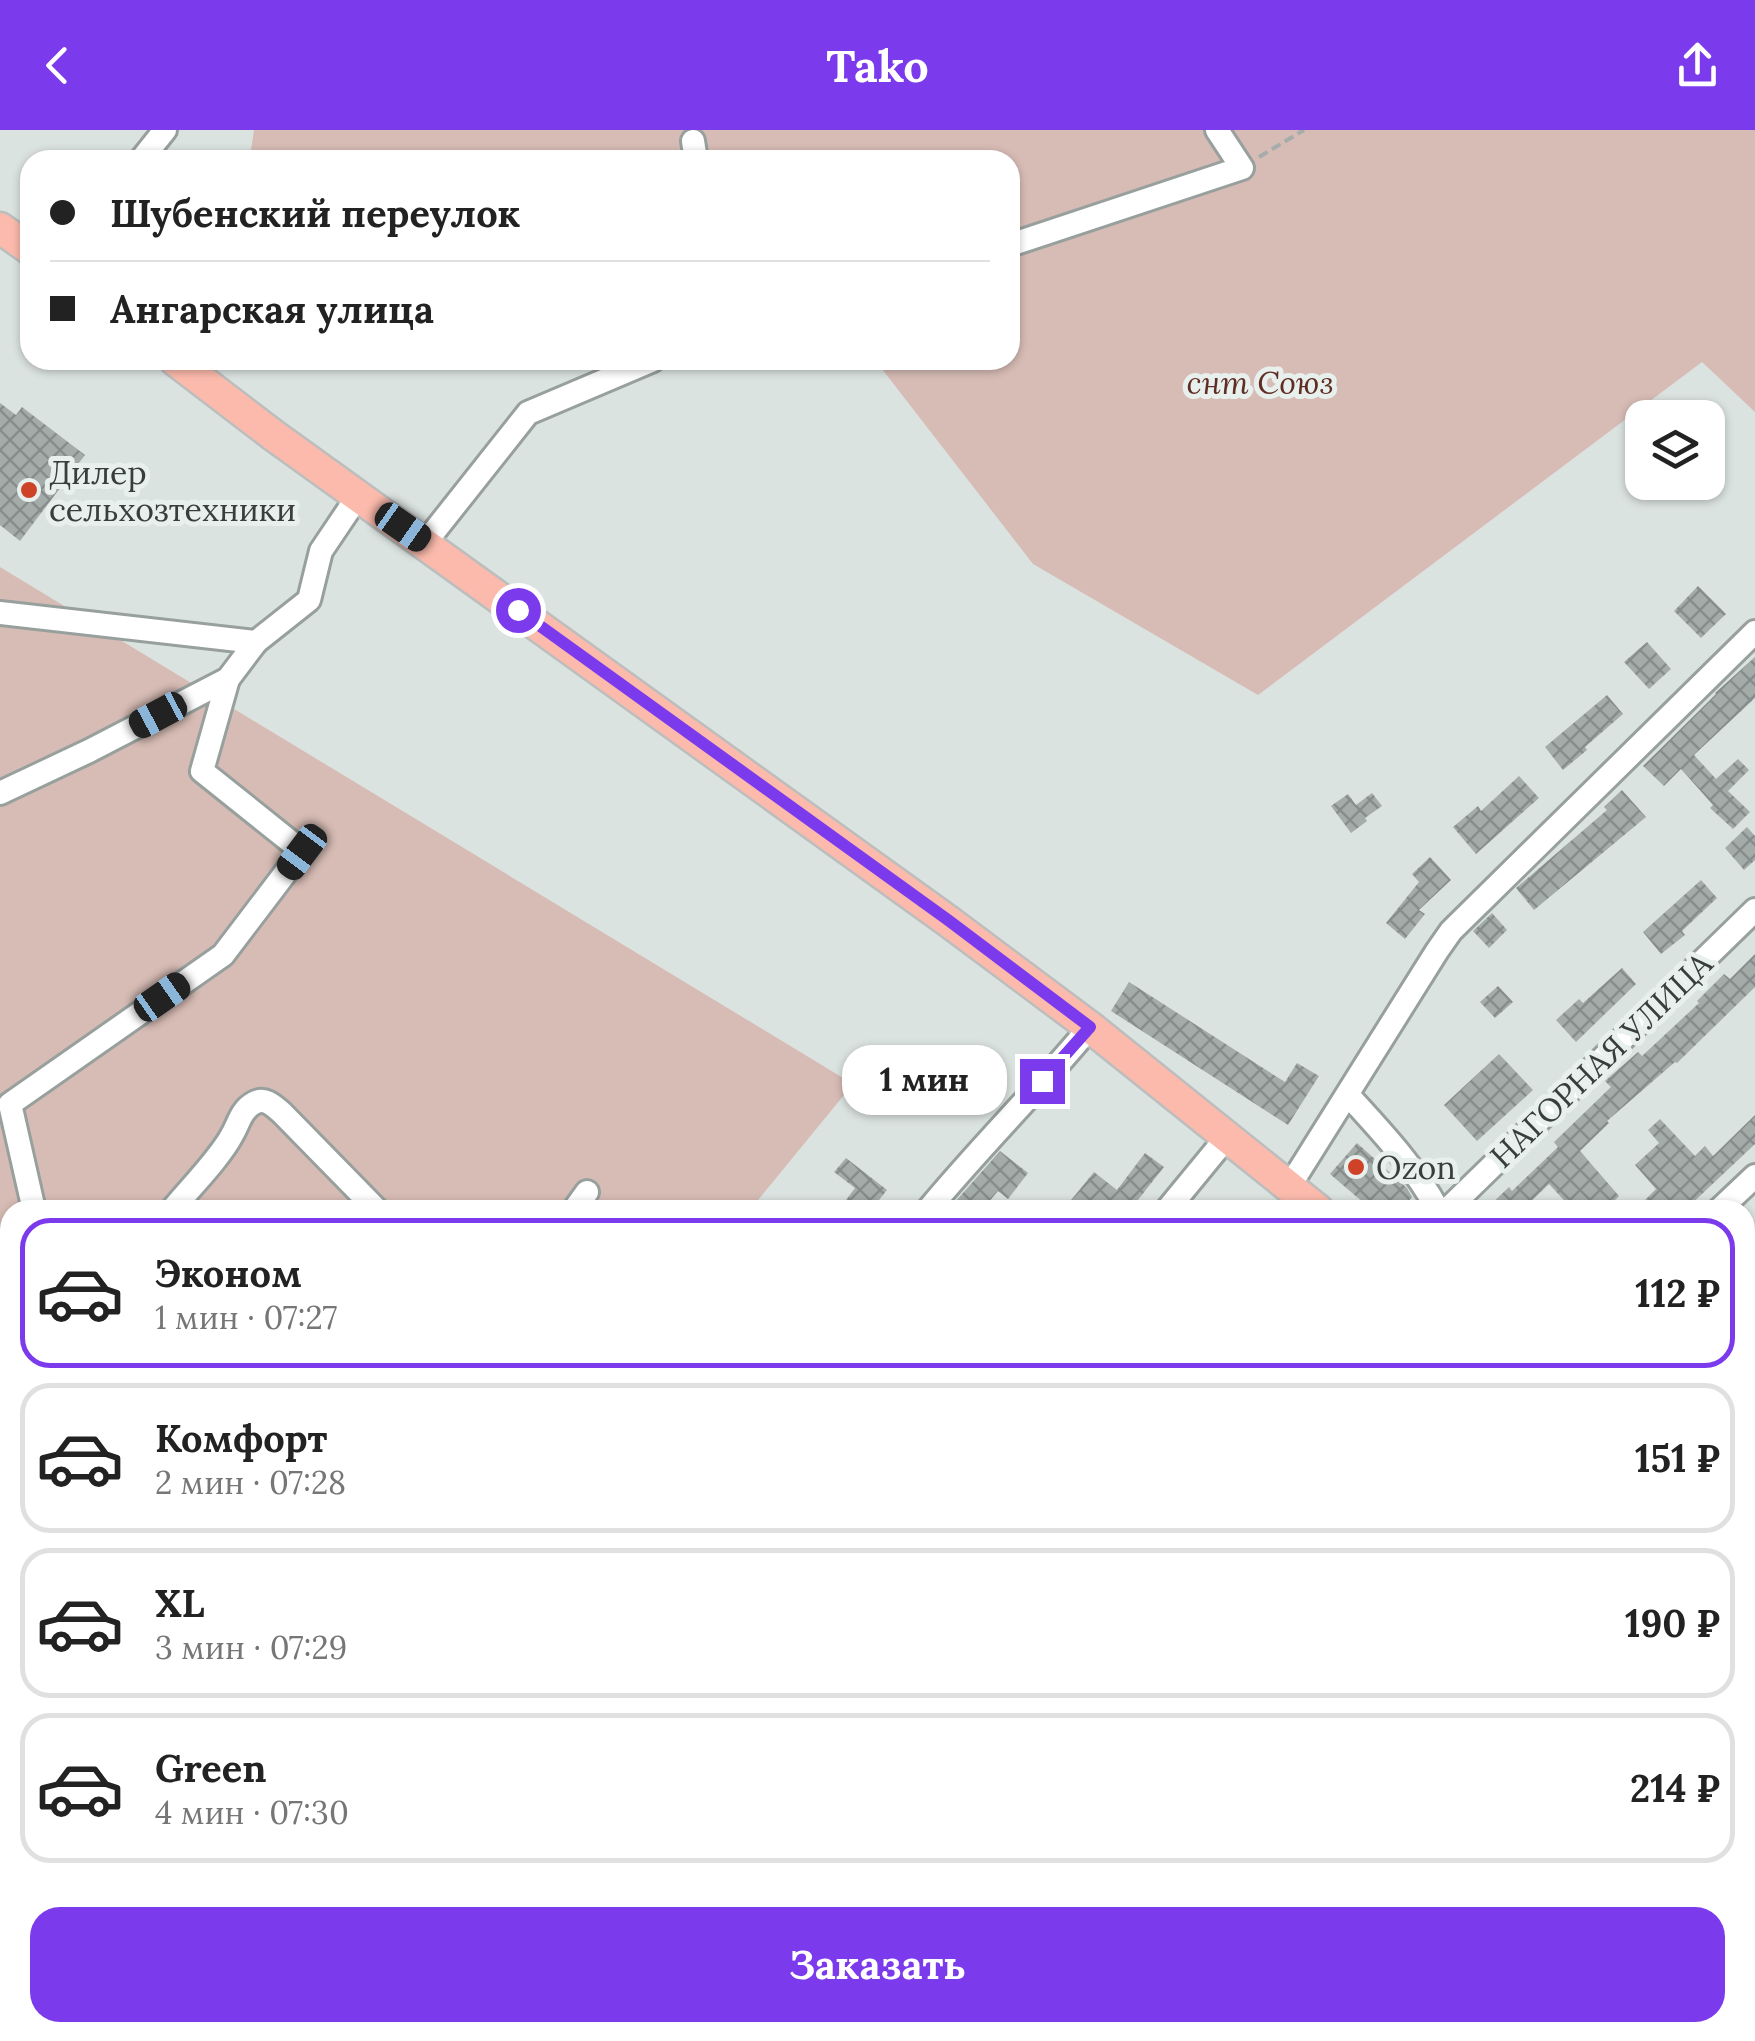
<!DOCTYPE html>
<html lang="ru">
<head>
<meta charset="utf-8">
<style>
	:root { --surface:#fff; --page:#f6f6f6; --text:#222; --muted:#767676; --line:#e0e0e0; --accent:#7c3aed }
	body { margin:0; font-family:Lora,serif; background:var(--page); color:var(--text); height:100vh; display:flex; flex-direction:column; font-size:38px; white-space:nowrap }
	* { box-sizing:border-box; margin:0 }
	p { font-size:32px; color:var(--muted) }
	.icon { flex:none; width:55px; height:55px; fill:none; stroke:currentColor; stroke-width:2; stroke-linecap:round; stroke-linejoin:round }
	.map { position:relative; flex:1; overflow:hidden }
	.panel { position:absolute; left:0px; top:1070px; width:1755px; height:842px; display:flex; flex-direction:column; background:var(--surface); border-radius:30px 30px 0 0; box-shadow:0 2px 8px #0004 }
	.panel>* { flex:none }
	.top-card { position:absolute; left:20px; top:20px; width:1000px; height:220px; border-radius:30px; box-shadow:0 2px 8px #0004; display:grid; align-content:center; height:220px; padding:0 30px; background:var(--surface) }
	.controls { position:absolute; left:1625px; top:270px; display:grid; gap:20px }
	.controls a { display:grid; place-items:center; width:100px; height:100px; border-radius:20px; background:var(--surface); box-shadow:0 2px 8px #0004; font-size:50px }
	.end { position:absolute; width:45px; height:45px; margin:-22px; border:12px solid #7c3aed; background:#fff; box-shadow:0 0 0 5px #fff }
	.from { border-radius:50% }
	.bubble { position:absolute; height:70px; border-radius:30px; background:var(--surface); box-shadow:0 2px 8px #0004; font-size:32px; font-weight:700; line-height:70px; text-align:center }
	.car { position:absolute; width:30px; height:60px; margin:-30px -15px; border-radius:12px; box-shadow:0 0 8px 2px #0007; background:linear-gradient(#222 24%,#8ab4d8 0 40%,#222 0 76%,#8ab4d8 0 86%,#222 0) }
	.top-card b { display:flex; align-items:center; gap:35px; height:95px; font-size:38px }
	.top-card b+b { border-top:2px solid var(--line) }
	.top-card i { width:25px; height:25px; background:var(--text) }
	ul { padding:18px 0 0; list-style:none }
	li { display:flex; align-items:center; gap:30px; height:150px; margin:0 20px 15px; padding:0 10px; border:5px solid var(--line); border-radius:30px }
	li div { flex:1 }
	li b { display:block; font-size:38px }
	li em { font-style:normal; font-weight:700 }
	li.current { border-color:var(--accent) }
	li>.icon { width:90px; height:90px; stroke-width:1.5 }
	.action { display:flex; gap:20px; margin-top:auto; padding:20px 30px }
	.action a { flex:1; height:115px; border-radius:30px; background:var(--accent); color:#fff; font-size:40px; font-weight:700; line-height:115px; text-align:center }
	header { display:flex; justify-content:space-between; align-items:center; height:130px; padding:0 30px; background:var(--accent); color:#fff; font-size:45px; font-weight:700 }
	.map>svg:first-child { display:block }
</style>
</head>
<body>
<header><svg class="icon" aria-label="back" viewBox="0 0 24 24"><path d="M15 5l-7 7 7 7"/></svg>Tako<svg class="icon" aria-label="share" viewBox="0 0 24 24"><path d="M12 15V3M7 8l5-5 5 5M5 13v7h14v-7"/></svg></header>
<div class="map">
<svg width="1755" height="1911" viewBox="0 0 1755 1911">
	<defs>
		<pattern id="building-cross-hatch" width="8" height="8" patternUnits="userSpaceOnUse" patternTransform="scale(2.5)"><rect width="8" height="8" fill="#a4acaa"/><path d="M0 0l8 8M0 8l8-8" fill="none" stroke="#878d8c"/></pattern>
	</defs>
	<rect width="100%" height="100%" fill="#dbe3e1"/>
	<!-- green -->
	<g fill="#d7bcb5">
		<path d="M254,0H1755V282L1702,232L1258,565L1033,434L875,230H1010V30H256L250,27Z"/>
		<path d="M0,437L853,954L750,1080H10V1380L0,1372Z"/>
	</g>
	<!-- building -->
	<g fill="url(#building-cross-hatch)">
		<path d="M0,273L16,285L22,277L85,325L20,411L0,395Z"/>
		<path d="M1698,456L1726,484L1701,508L1674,481Z"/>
		<path d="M1647,512L1671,539L1649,559L1624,532Z"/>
		<path d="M1755,527V568L1694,625L1716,649L1738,629L1749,640L1728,661L1750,682L1733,699L1710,678L1713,675L1681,639L1664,656L1643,636L1716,564L1715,563Z"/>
		<path d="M1607,565L1623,584L1585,617L1587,620L1563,640L1545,617Z"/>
		<path d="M1519,646L1539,668L1476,724L1453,697L1478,676L1481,681Z"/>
		<path d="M1622,660L1646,687L1534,780L1516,758L1607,680L1604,677Z"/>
		<path d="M1372,663L1382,676L1365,688L1367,691L1351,703L1331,676L1348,664L1356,675Z"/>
		<path d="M1747,697L1755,706V730L1744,740L1725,718Z"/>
		<path d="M1430,727L1451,750L1419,780L1425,784L1405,809L1386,793L1419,752L1412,744Z"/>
		<path d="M1701,750L1717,768L1682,801L1685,805L1661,824L1643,802Z"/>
		<path d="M1492,783L1507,800L1489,818L1473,801Z"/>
		<path d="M1755,824V857L1677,933L1675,932L1607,991L1609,993L1580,1021L1619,1066L1605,1080H1601L1591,1071L1581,1080H1573L1549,1054L1522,1080H1485L1509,1057L1512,1061L1558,1017L1554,1012L1611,957L1605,951L1638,922L1642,926L1699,873L1697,871L1724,844L1730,849Z"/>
		<path d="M1622,838L1636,854L1576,912L1556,890L1579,869L1583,873Z"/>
		<path d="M1129,852L1285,952L1297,933L1319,946L1288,995L1111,881Z"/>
		<path d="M1498,856L1513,872L1495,888L1480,872Z"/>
		<path d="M1499,924L1533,960L1477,1011L1444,975Z"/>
		<path d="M1755,985V1014L1685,1080H1653L1644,1071L1656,1059L1635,1035L1659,1013L1648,1000L1660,989L1695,1026L1705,1016L1713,1026Z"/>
		<path d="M1357,1013L1407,1058L1412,1067L1401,1080H1372L1330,1044Z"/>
		<path d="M1000,1021L1028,1043L1008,1069L998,1061L982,1080H948Z"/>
		<path d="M1145,1023L1164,1037L1130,1080H1063L1094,1042L1117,1060Z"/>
		<path d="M846,1028L887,1060L871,1080H859L846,1070L855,1058L834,1042Z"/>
	</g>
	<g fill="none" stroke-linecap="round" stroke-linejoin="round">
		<defs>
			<g id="minor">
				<path d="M693,11L696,30"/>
				<path d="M141,30L165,0"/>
				<path d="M1010,115L1242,38L1217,0"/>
				<path d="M425,413L528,283L653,230"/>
				<path d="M0,483L256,512L309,470L321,421L358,366"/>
				<path d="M0,663L89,621L228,549L256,512"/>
				<path d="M1348,965C1381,1001 1415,1037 1438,1080"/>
				<path d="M1289,1057L1437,821L1451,801L1755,502"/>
				<path d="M34,1080L10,974L223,825L302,721L202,641L228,549"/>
				<path d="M172,1080C189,1059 220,1028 232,1005C239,993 241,980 254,973C265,967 273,975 282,983L377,1080"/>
				<path d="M574,1080L587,1062"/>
				<path d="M928,1080C980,1017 1038,960 1090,897"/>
				<path d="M1167,1080L1227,1007"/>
				<path d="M1447,1080L1755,780"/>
				<path d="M1719,1080L1755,1046"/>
				<path d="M1745,1334L1755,1323"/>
				<path d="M0,1343L10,1333"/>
				<path d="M0,1620L10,1608"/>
				<path d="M1745,1656L1755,1642"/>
				<path d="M0,1703L10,1711"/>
				<path d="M269,1902L281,1911"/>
				<path d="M1485,1902L1496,1911"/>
				<path d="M22,1911L28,1902"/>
				<path d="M531,1911L537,1902"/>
				<path d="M792,1911L799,1902"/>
				<path d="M1038,1911L1045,1902"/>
				<path d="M1554,1911L1560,1902"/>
			</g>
			<g id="major">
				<path d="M0,98L30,119"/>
				<path d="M175,230L273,305L948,791L1090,897L1318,1080"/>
				<path d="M1745,1416L1755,1423"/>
				<path d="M1297,1911L1303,1902"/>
			</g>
		</defs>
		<!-- minor casing -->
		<use href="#minor" stroke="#98a09d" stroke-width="28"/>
		<!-- major casing -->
		<use href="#major" stroke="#bcbdbd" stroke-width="35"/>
		<!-- path -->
		<path stroke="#a5acaa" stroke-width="4" stroke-dasharray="10 5" stroke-linecap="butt" d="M1259,27L1304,0"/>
		<!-- minor -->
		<use href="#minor" stroke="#fff" stroke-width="22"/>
		<!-- major -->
		<use href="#major" stroke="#fbbaac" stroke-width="30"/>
	</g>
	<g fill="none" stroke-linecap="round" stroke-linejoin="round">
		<!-- route -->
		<path stroke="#7c3aed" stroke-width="12" d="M518,480L948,790L1090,897L1042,951"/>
	</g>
	<!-- markers -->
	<g fill="#ce4327" stroke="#e8f0ee" stroke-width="4">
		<circle cx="29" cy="360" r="10"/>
		<circle cx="1356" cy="1037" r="10"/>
	</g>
	<g text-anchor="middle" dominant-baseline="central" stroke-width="10" stroke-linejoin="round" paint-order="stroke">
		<!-- park labels -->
		<g font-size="32" font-style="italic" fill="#602d22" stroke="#e8f0ee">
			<text x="1260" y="252">снт Союз</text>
		</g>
		<!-- poi labels -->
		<g font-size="32" fill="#393d3c" stroke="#e8f0ee" text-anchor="start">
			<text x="49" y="342">Дилер<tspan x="49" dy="37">сельхозтехники</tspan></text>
			<text x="1376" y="1037">Ozon</text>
		</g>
		<!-- street labels -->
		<g font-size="32" fill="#393d3c" stroke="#e8f0ee">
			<text transform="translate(1601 930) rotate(-44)">НАГОРНАЯ УЛИЦА</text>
		</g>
	</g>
</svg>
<div class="controls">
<a><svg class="icon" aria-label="layers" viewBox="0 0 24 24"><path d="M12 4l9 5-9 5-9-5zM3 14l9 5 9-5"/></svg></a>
</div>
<i class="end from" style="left:518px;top:480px"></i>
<i class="end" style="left:1042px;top:951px"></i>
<div class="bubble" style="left:842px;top:915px;width:165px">1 мин</div>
<i class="car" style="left:403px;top:397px;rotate:125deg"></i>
<i class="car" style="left:158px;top:585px;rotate:242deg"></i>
<i class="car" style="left:302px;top:722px;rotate:217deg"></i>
<i class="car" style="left:162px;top:867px;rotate:55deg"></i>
<div class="top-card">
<b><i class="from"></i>Шубенский переулок</b>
<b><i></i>Ангарская улица</b>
</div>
<section class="panel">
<ul>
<li class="current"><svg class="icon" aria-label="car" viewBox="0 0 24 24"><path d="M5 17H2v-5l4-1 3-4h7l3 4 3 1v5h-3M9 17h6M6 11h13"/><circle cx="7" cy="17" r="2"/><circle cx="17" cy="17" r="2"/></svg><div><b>Эконом</b><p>1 мин · 07:27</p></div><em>112 ₽</em></li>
<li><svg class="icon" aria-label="car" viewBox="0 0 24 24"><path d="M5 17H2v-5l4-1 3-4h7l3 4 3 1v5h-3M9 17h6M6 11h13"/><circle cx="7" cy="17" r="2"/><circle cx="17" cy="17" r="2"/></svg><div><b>Комфорт</b><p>2 мин · 07:28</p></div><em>151 ₽</em></li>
<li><svg class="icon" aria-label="car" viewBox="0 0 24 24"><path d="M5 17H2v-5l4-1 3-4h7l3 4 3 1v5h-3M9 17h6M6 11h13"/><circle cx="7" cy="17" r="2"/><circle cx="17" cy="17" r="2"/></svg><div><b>XL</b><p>3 мин · 07:29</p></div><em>190 ₽</em></li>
<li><svg class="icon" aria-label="car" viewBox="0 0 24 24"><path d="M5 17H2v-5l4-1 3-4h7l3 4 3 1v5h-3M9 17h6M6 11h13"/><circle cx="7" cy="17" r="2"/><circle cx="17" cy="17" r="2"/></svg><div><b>Green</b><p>4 мин · 07:30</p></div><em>214 ₽</em></li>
</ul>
<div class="action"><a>Заказать</a></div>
</section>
</div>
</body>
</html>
